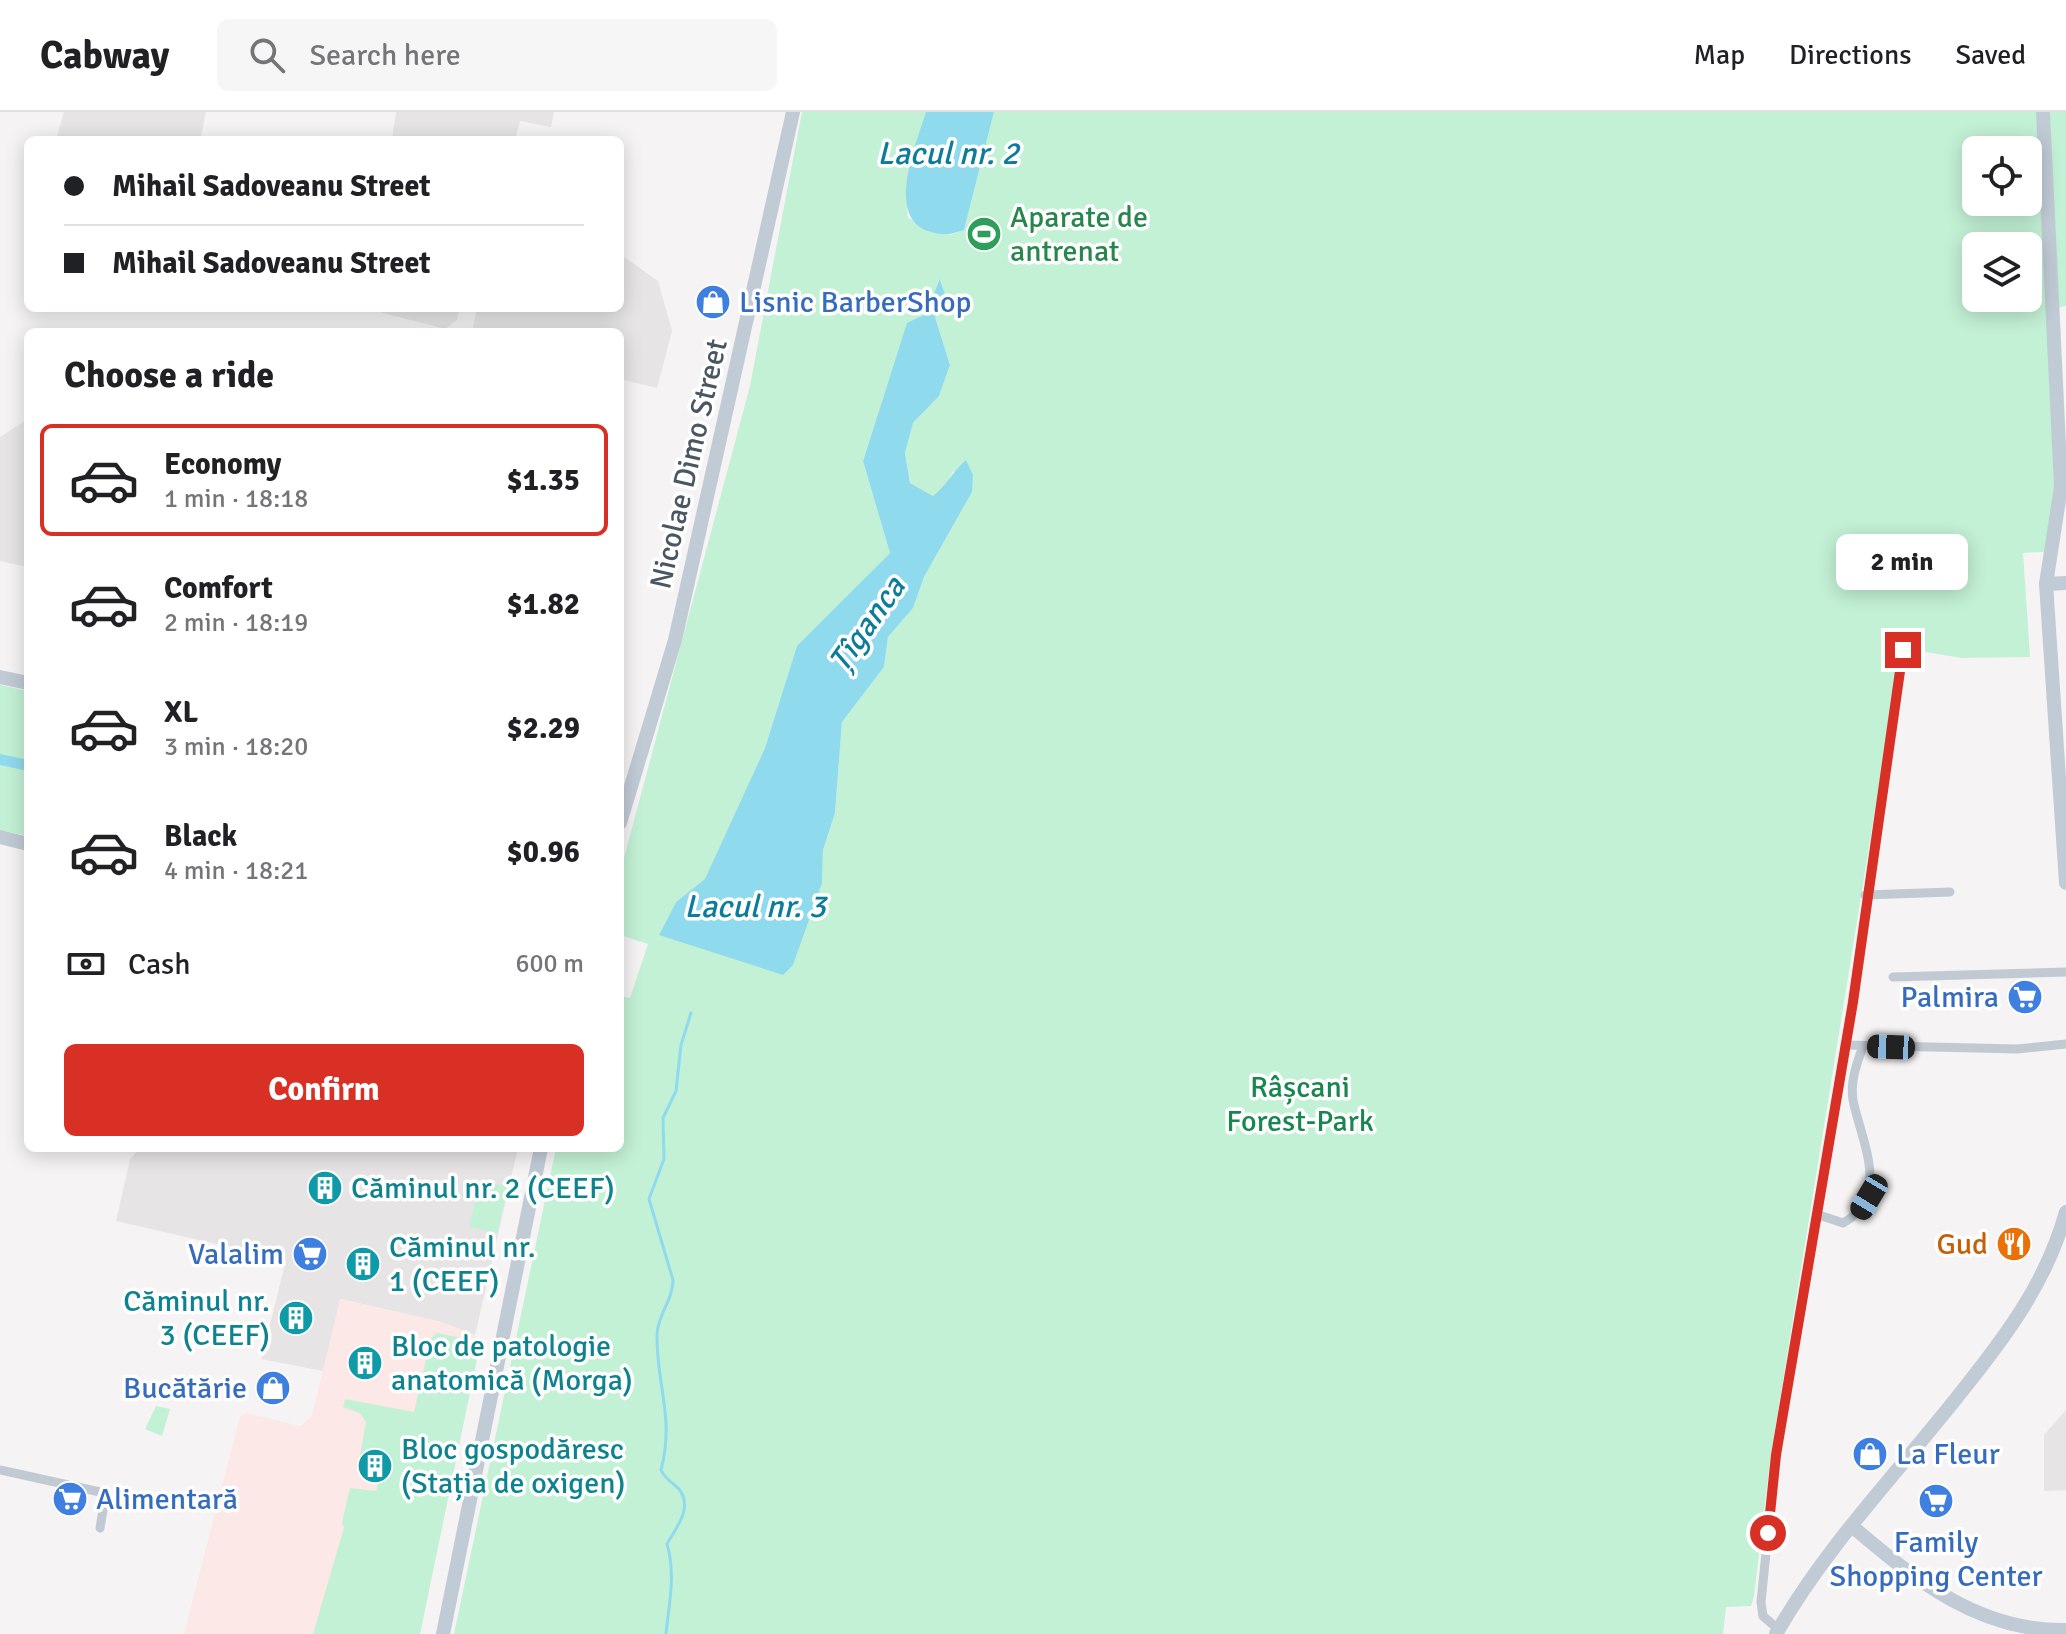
<!DOCTYPE html>
<html lang="en">
<head>
<meta charset="utf-8">
<style>
	:root { --surface:#fff; --page:#f6f6f6; --text:#202124; --muted:#757577; --line:#e0e0e0; --accent:#d93025 }
	body { margin:0; font-family:Signika,sans-serif; background:var(--page); color:var(--text); height:100vh; display:flex; flex-direction:column; font-size:30px; white-space:nowrap }
	* { box-sizing:border-box; margin:0 }
	p { font-size:26px; color:var(--muted) }
	.icon { flex:none; width:44px; height:44px; fill:none; stroke:currentColor; stroke-width:2; stroke-linecap:round; stroke-linejoin:round }
	.map { position:relative; flex:1; overflow:hidden }
	.side { position:absolute; left:24px; top:216px; width:600px; height:824px; display:flex; flex-direction:column; background:var(--surface); border-radius:12px; box-shadow:0 4px 20px #0003 }
	.side>* { flex:none }
	.guide { position:absolute; left:24px; top:24px; width:600px; height:176px; border-radius:12px; box-shadow:0 4px 20px #0003; display:grid; align-content:center; height:176px; padding:0 40px; background:var(--surface) }
	.fabs { position:absolute; left:1962px; top:24px; display:grid; gap:16px }
	.fabs a { display:grid; place-items:center; width:80px; height:80px; border-radius:12px; background:var(--surface); box-shadow:0 4px 20px #0003; font-size:40px }
	.end { position:absolute; width:36px; height:36px; margin:-18px; border:10px solid #d93025; background:#fff; box-shadow:0 0 0 4px #fff }
	.from { border-radius:50% }
	.bubble { position:absolute; height:56px; border-radius:12px; background:var(--surface); box-shadow:0 4px 20px #0003; font-size:26px; font-weight:800; line-height:56px; text-align:center }
	.car { position:absolute; width:24px; height:48px; margin:-24px -12px; border-radius:10px; box-shadow:0 0 6px 2px #0007; background:linear-gradient(#222 24%,#8ab4d8 0 40%,#222 0 76%,#8ab4d8 0 86%,#222 0) }
	.guide b { display:flex; align-items:center; gap:28px; height:76px; font-size:30px }
	.guide b+b { border-top:2px solid var(--line) }
	.guide i { width:20px; height:20px; background:var(--text) }
	ul { padding:0; list-style:none }
	li { display:flex; align-items:center; gap:24px; height:112px; margin:0 16px 12px; padding:0 24px; border:4px solid transparent; border-radius:12px }
	li div { flex:1 }
	li b { display:block; font-size:30px }
	li em { font-style:normal; font-weight:800 }
	li.selected { border-color:var(--accent) }
	li>.icon { width:72px; height:72px; stroke-width:1.5 }
	h2 { padding:0 40px; font-size:36px; line-height:96px }
	.pay { display:flex; align-items:center; gap:20px; height:88px; padding:0 40px; font-size:30px }
	.pay p { margin-inline-start:auto }
	.primary-button { display:flex; gap:16px; margin-top:auto; padding:16px 40px }
	.primary-button a { flex:1; height:92px; border-radius:12px; background:var(--accent); color:#fff; font-size:32px; font-weight:800; line-height:92px; text-align:center }
	header { display:flex; align-items:center; gap:48px; box-sizing:border-box; height:112px; padding:0 40px; background:var(--surface); border-bottom:2px solid var(--line) }
	header strong { font-size:38px }
	nav { display:flex; gap:44px; margin-inline-start:auto; font-size:28px }
	.search { width:560px; height:72px; background:var(--page); display:flex; align-items:center; gap:20px; box-sizing:border-box; padding:0 28px; border-radius:12px; color:var(--muted); font-size:30px }
	.map>svg:first-child { display:block }
</style>
</head>
<body>
<header>
<strong>Cabway</strong>
<div class="search"><svg class="icon" aria-label="search" viewBox="0 0 24 24"><circle cx="10" cy="10" r="6"/><path d="M15 15l6 6"/></svg>Search here</div>
<nav><a>Map</a><a>Directions</a><a>Saved</a></nav>
</header>
<div class="map">
<svg width="2066" height="1522" viewBox="0 0 2066 1522">
	<rect width="100%" height="100%" fill="#f5f3f3"/>
	<!-- education -->
	<g fill="#e6e4e5">
		<path d="M64,0H206L200,28H56Z"/>
		<path d="M396,0H554L551,15L520,9L515,28H392Z"/>
		<path d="M620,142L658,169L672,219L657,276L620,267V220H472L477,196H620Z"/>
		<path d="M364,196H459L457,208L445,217Z"/>
		<path d="M28,307V455L0,449V325Z"/>
		<path d="M140,1036H518L475,1223L441,1210L341,1187L323,1259L261,1247L268,1236L265,1233L286,1148L116,1109L130,1047Z"/>
		<path d="M2066,1298V1378L2044,1379V1323Z"/>
	</g>
	<!-- medical -->
	<path fill="#fce8e6" d="M340,1187L441,1210L475,1223L479,1237L420,1522H184L240,1305L246,1301L300,1314L312,1304Z"/>
	<!-- green -->
	<g fill="#c3f1d5" fill-rule="evenodd">
		<path d="M802,0H926L906,83L908,106L950,123L964,118L994,0H2066V194L2059,195L2065,387L2057,439L2023,441L2030,545L1962,546L1901,536L1770,1349L1754,1484L1751,1494L1726,1495L1723,1522H454L556,1036H620V884L630,886L648,832L620,823V761L750,274ZM1976,38H2028V90H1976ZM1976,134H2028V186H1976ZM941,168L947,192L935,205L950,253L939,284L913,311L905,341L910,371L933,384L946,373L953,359L972,380L924,465L913,496L888,525L884,555L842,610L835,701L823,738L822,771L659,823L676,790L705,768L765,636L797,535L890,441L863,349L907,212L926,202Z"/>
		<path d="M0,573L28,579V724L0,718Z"/>
		<path d="M480,1068L508,1075L497,1121L469,1115Z"/>
		<path d="M437,1221L477,1229L479,1237L420,1522H313L344,1416L342,1410L350,1376L376,1379L383,1352L360,1344L366,1310L360,1301L343,1295L345,1287L414,1300L431,1226Z"/>
		<path d="M156,1294L170,1297L162,1324L145,1317Z"/>
	</g>
	<!-- water -->
	<g fill="#90daee">
		<path d="M926,0H994L964,118C949,123 942,124 928,119C885,104 917,30 926,0Z"/>
		<path d="M940,167L948,192L935,205L950,253L939,284L913,311L905,341L910,371L933,384C947,373 953,359 966,348L973,363L972,380L924,465L913,496L888,525L884,555L842,610L835,701L823,738L822,771L793,853L783,863L659,823L676,790L705,767L765,636L797,534L890,441L863,349L907,211L926,202Z"/>
		<path d="M0,642L28,648V659L0,653Z"/>
	</g>
	<g fill="none" stroke-linecap="round" stroke-linejoin="round">
		<!-- stream -->
		<path stroke="#90daee" stroke-width="3" d="M666,1522C669,1492 676,1462 667,1432C675,1417 694,1396 679,1377C672,1370 665,1367 661,1358C675,1305 656,1273 657,1222C658,1202 673,1188 673,1168L649,1087L664,1047L663,1006L676,979L681,933L691,901"/>
		<!-- street -->
		<g stroke="#c1cad2" stroke-width="9">
			<path d="M1865,783L1950,780"/>
			<path d="M1893,865L2066,860"/>
			<path d="M1845,933L2017,937L2066,932"/>
			<path d="M1819,1103L1843,1111C1892,1084 1861,1029 1853,988C1850,969 1857,951 1863,934"/>
			<path d="M0,1358L100,1380L105,1386L100,1416"/>
			<path d="M1778,1517L1763,1504L1761,1490L1776,1343L1853,890L1903,538"/>
		</g>
		<!-- secondary -->
		<g stroke="#c1cbd6" stroke-width="14">
			<path d="M2043,0L2061,375L2046,472L2066,771"/>
			<path d="M2046,472L2066,471"/>
			<path d="M0,565L28,571"/>
			<path d="M620,711L675,528L793,0"/>
			<path d="M0,725L28,732"/>
			<path d="M1853,1415C1915,1468 1980,1520 2066,1518"/>
			<path d="M443,1522L541,1036"/>
			<path d="M1776,1522C1827,1432 1903,1355 1966,1274C2009,1220 2047,1168 2066,1100"/>
		</g>
	</g>
	<g fill="none" stroke-linecap="round" stroke-linejoin="round">
		<!-- route -->
		<path stroke="#d93025" stroke-width="10" d="M1768,1421L1776,1343L1853,890L1903,538"/>
	</g>
	<!-- icons -->
	<defs>
		<symbol id="stadium-disc" viewBox="-11 -11 22 22"><circle r="9.5" fill="#2e9e5b" stroke="#fff"/><path d="M0-5a6.5 5 0 1 0 0 10a6.5 5 0 1 0 0-10ZM-3.5-1.8h7v3.6h-7Z" fill="#fff"/></symbol>
		<symbol id="shop-disc" viewBox="-11 -11 22 22"><circle r="9.5" fill="#3f7fe0" stroke="#fff"/><path d="M-5-2.5h2.3a2.7 3.5 0 0 1 5.4 0H5L5.5 6h-11ZM-1.5-2.5h3a1.5 2.3 0 0 0-3 0Z" fill="#fff"/></symbol>
		<symbol id="supermarket-disc" viewBox="-11 -11 22 22"><circle r="9.5" fill="#3f7fe0" stroke="#fff"/><path d="M-6-5.5h2.5l.6 2H6L4.5 2H-2.5L-4.4-4H-6ZM-1.5 3.2a1.3 1.3 0 1 0 .1 0ZM3 3.2a1.3 1.3 0 1 0 .1 0Z" fill="#fff"/></symbol>
		<symbol id="building-disc" viewBox="-11 -11 22 22"><circle r="9.5" fill="#0f9aa8" stroke="#fff"/><path d="M-4-6H4V6H1V3H-1V6H-4ZM-2.5-4.3h1.7v1.8h-1.7ZM.8-4.3h1.7v1.8H.8ZM-2.5-1h1.7V.8h-1.7ZM.8-1h1.7V.8H.8Z" fill="#fff"/></symbol>
		<symbol id="restaurant-disc" viewBox="-11 -11 22 22"><circle r="9.5" fill="#e8710a" stroke="#fff"/><path d="M-5-6h1v4h1v-4h1v4h1v-4h1v5L-1.5 .5V6h-2V.5L-5-1ZM5-6V6H3V1.5H1.5Q1.5-4 5-6Z" fill="#fff"/></symbol>
	</defs>
	<g fill-rule="evenodd">
		<use href="#stadium-disc" x="964" y="102" width="40" height="40"/>
		<use href="#shop-disc" x="693" y="170" width="40" height="40"/>
		<use href="#supermarket-disc" x="2005" y="865" width="40" height="40"/>
		<use href="#building-disc" x="305" y="1056" width="40" height="40"/>
		<use href="#restaurant-disc" x="1994" y="1112" width="40" height="40"/>
		<use href="#supermarket-disc" x="290" y="1122" width="40" height="40"/>
		<use href="#building-disc" x="343" y="1132" width="40" height="40"/>
		<use href="#building-disc" x="276" y="1186" width="40" height="40"/>
		<use href="#building-disc" x="345" y="1231" width="40" height="40"/>
		<use href="#shop-disc" x="253" y="1256" width="40" height="40"/>
		<use href="#shop-disc" x="1850" y="1322" width="40" height="40"/>
		<use href="#building-disc" x="355" y="1334" width="40" height="40"/>
		<use href="#supermarket-disc" x="50" y="1367" width="40" height="40"/>
		<use href="#supermarket-disc" x="1916" y="1369" width="40" height="40"/>
	</g>
	<g text-anchor="middle" dominant-baseline="central" stroke-width="7" stroke-linejoin="round" paint-order="stroke">
		<!-- leisure labels -->
		<g font-size="30" fill="#27864d" stroke="#fff" text-anchor="start">
			<text x="1010" y="105">Aparate de<tspan x="1010" dy="34">antrenat</tspan></text>
		</g>
		<!-- shop labels -->
		<g font-size="30" fill="#366cbe" stroke="#fff" text-anchor="start">
			<text x="739" y="190">Lisnic BarberShop</text>
			<text x="1999" y="885" text-anchor="end">Palmira</text>
			<text x="284" y="1142" text-anchor="end">Valalim</text>
			<text x="247" y="1276" text-anchor="end">Bucătărie</text>
			<text x="1896" y="1342">La Fleur</text>
			<text x="96" y="1387">Alimentară</text>
			<text x="1936" y="1430" text-anchor="middle">Family<tspan x="1936" dy="34">Shopping Center</tspan></text>
		</g>
		<!-- street labels -->
		<g font-size="30" fill="#4a5661" stroke="#fff">
			<text transform="translate(689 352) rotate(-77)">Nicolae Dimo Street</text>
		</g>
		<!-- park labels -->
		<g font-size="30" fill="#17864f" stroke="#fff">
			<text x="1300" y="975">Râșcani<tspan x="1300" dy="34">Forest-Park</tspan></text>
		</g>
		<!-- culture labels -->
		<g font-size="30" fill="#0d838f" stroke="#fff" text-anchor="start">
			<text x="351" y="1076">Căminul nr. 2 (CEEF)</text>
			<text x="389" y="1135">Căminul nr.<tspan x="389" dy="34">1 (CEEF)</tspan></text>
			<text x="270" y="1189" text-anchor="end">Căminul nr.<tspan x="270" dy="34">3 (CEEF)</tspan></text>
			<text x="391" y="1234">Bloc de patologie<tspan x="391" dy="34">anatomică (Morga)</tspan></text>
			<text x="401" y="1337">Bloc gospodăresc<tspan x="401" dy="34">(Stația de oxigen)</tspan></text>
		</g>
		<!-- food labels -->
		<g font-size="30" fill="#c56008" stroke="#fff" text-anchor="end">
			<text x="1988" y="1132">Gud</text>
		</g>
		<!-- water labels -->
		<g font-size="32" font-style="italic" fill="#0c7c9b" stroke="#fff">
			<text x="948" y="41">Lacul nr. 2</text>
			<text transform="translate(867 512) rotate(-55)">Țîganca</text>
			<text x="755" y="794">Lacul nr. 3</text>
		</g>
	</g>
</svg>
<div class="fabs">
<a><svg class="icon" aria-label="locate" viewBox="0 0 24 24"><circle cx="12" cy="12" r="6"/><path d="M12 2v4M12 18v4M2 12h4M18 12h4"/></svg></a>
<a><svg class="icon" aria-label="layers" viewBox="0 0 24 24"><path d="M12 4l9 5-9 5-9-5zM3 14l9 5 9-5"/></svg></a>
</div>
<i class="end from" style="left:1768px;top:1421px"></i>
<i class="end" style="left:1903px;top:538px"></i>
<div class="bubble" style="left:1836px;top:422px;width:132px">2 min</div>
<i class="car" style="left:1891px;top:935px;rotate:272deg"></i>
<i class="car" style="left:1869px;top:1085px;rotate:211deg"></i>
<div class="guide">
<b><i class="from"></i>Mihail Sadoveanu Street</b>
<b><i></i>Mihail Sadoveanu Street</b>
</div>
<section class="side">
<h2>Choose a ride</h2>
<ul>
<li class="selected"><svg class="icon" aria-label="car" viewBox="0 0 24 24"><path d="M5 17H2v-5l4-1 3-4h7l3 4 3 1v5h-3M9 17h6M6 11h13"/><circle cx="7" cy="17" r="2"/><circle cx="17" cy="17" r="2"/></svg><div><b>Economy</b><p>1 min · 18:18</p></div><em>$1.35</em></li>
<li><svg class="icon" aria-label="car" viewBox="0 0 24 24"><path d="M5 17H2v-5l4-1 3-4h7l3 4 3 1v5h-3M9 17h6M6 11h13"/><circle cx="7" cy="17" r="2"/><circle cx="17" cy="17" r="2"/></svg><div><b>Comfort</b><p>2 min · 18:19</p></div><em>$1.82</em></li>
<li><svg class="icon" aria-label="car" viewBox="0 0 24 24"><path d="M5 17H2v-5l4-1 3-4h7l3 4 3 1v5h-3M9 17h6M6 11h13"/><circle cx="7" cy="17" r="2"/><circle cx="17" cy="17" r="2"/></svg><div><b>XL</b><p>3 min · 18:20</p></div><em>$2.29</em></li>
<li><svg class="icon" aria-label="car" viewBox="0 0 24 24"><path d="M5 17H2v-5l4-1 3-4h7l3 4 3 1v5h-3M9 17h6M6 11h13"/><circle cx="7" cy="17" r="2"/><circle cx="17" cy="17" r="2"/></svg><div><b>Black</b><p>4 min · 18:21</p></div><em>$0.96</em></li>
</ul>
<div class="pay"><svg class="icon" aria-label="cash" viewBox="0 0 24 24"><path d="M3 7h18v10H3z"/><circle cx="12" cy="12" r="2"/></svg>Cash<p>600 m</p></div>
<div class="primary-button"><a>Confirm</a></div>
</section>
</div>
</body>
</html>
